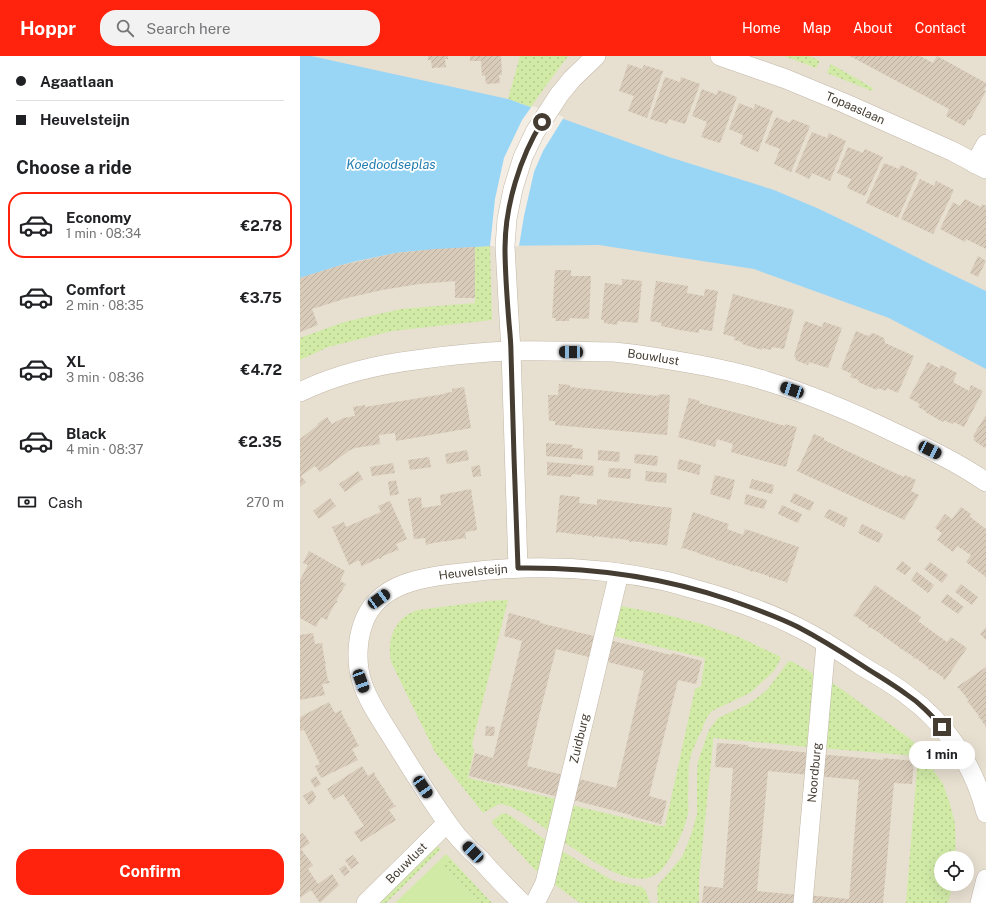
<!DOCTYPE html>
<html lang="en">
<head>
<meta charset="utf-8">
<style>
	:root { --surface:#fff; --page:#f2f2f2; --text:#202124; --muted:#757577; --line:#e0e0e0; --accent:#ff230e }
	body { margin:0; font-family:"Public Sans",sans-serif; background:var(--page); color:var(--text); height:100vh; display:flex; flex-direction:column; font-size:15px; white-space:nowrap }
	* { box-sizing:border-box; margin:0 }
	p { font-size:13px; color:var(--muted) }
	.icon { flex:none; width:22px; height:22px; fill:none; stroke:currentColor; stroke-width:2; stroke-linecap:round; stroke-linejoin:round }
	.map { position:relative; flex:1; overflow:hidden }
	.sheet { display:flex; flex-direction:column; background:var(--surface); width:300px }
	.sheet>* { flex:none }
	.guide { display:grid; align-content:center; height:88px; padding:0 16px; background:var(--surface) }
	.controls { position:absolute; left:634px; top:795px; display:grid; gap:8px }
	.controls a { display:grid; place-items:center; width:40px; height:40px; border-radius:50%; background:var(--surface); box-shadow:0 4px 16px #0002; font-size:20px }
	.end { position:absolute; width:18px; height:18px; margin:-9px; border:5px solid #453d32; background:#fff; box-shadow:0 0 0 2px #fff }
	.from { border-radius:50% }
	.bubble { position:absolute; height:28px; border-radius:14px; background:var(--surface); box-shadow:0 4px 16px #0002; font-size:13px; font-weight:700; line-height:28px; text-align:center }
	.car { position:absolute; width:12px; height:24px; margin:-12px -6px; border-radius:5px; box-shadow:0 0 3px 1px #0007; background:linear-gradient(#222 24%,#8ab4d8 0 40%,#222 0 76%,#8ab4d8 0 86%,#222 0) }
	.guide b { display:flex; align-items:center; gap:14px; height:38px; font-size:15px }
	.guide b+b { border-top:1px solid var(--line) }
	.guide i { width:10px; height:10px; background:var(--text) }
	ul { padding:0; list-style:none }
	li { display:flex; align-items:center; gap:12px; height:66px; margin:0 8px 6px; padding:0 8px; border:2px solid transparent; border-radius:16px }
	li div { flex:1 }
	li b { display:block; font-size:15px }
	li em { font-style:normal; font-weight:700 }
	li.active { border-color:var(--accent) }
	li>.icon { width:36px; height:36px; stroke-width:1.5 }
	h2 { padding:0 16px; font-size:18px; line-height:48px }
	.pay { display:flex; align-items:center; gap:10px; height:44px; padding:0 16px; font-size:15px }
	.pay p { margin-inline-start:auto }
	.primary-button { display:flex; gap:8px; margin-top:auto; padding:8px 16px }
	.primary-button a { flex:1; height:46px; border-radius:16px; background:var(--accent); color:#fff; font-size:16px; font-weight:700; line-height:46px; text-align:center }
	header { display:flex; align-items:center; gap:24px; box-sizing:border-box; height:56px; padding:0 20px; background:var(--accent); color:#fff }
	header strong { font-size:19px }
	nav { display:flex; gap:22px; margin-inline-start:auto; font-size:14px }
	.search { width:280px; height:36px; background:var(--page); display:flex; align-items:center; gap:10px; box-sizing:border-box; padding:0 14px; border-radius:16px; color:var(--muted); font-size:15px }
	main { display:flex; flex:1; min-height:0 }
	.map>svg:first-child { display:block }
</style>
</head>
<body>
<header>
<strong>Hoppr</strong>
<div class="search"><svg class="icon" aria-label="search" viewBox="0 0 24 24"><circle cx="10" cy="10" r="6"/><path d="M15 15l6 6"/></svg>Search here</div>
<nav><a>Home</a><a>Map</a><a>About</a><a>Contact</a></nav>
</header>
<main>
<section class="sheet">
<div class="guide">
<b><i class="from"></i>Agaatlaan</b>
<b><i></i>Heuvelsteijn</b>
</div>
<h2>Choose a ride</h2>
<ul>
<li class="active"><svg class="icon" aria-label="car" viewBox="0 0 24 24"><path d="M5 17H2v-5l4-1 3-4h7l3 4 3 1v5h-3M9 17h6M6 11h13"/><circle cx="7" cy="17" r="2"/><circle cx="17" cy="17" r="2"/></svg><div><b>Economy</b><p>1 min · 08:34</p></div><em>€2.78</em></li>
<li><svg class="icon" aria-label="car" viewBox="0 0 24 24"><path d="M5 17H2v-5l4-1 3-4h7l3 4 3 1v5h-3M9 17h6M6 11h13"/><circle cx="7" cy="17" r="2"/><circle cx="17" cy="17" r="2"/></svg><div><b>Comfort</b><p>2 min · 08:35</p></div><em>€3.75</em></li>
<li><svg class="icon" aria-label="car" viewBox="0 0 24 24"><path d="M5 17H2v-5l4-1 3-4h7l3 4 3 1v5h-3M9 17h6M6 11h13"/><circle cx="7" cy="17" r="2"/><circle cx="17" cy="17" r="2"/></svg><div><b>XL</b><p>3 min · 08:36</p></div><em>€4.72</em></li>
<li><svg class="icon" aria-label="car" viewBox="0 0 24 24"><path d="M5 17H2v-5l4-1 3-4h7l3 4 3 1v5h-3M9 17h6M6 11h13"/><circle cx="7" cy="17" r="2"/><circle cx="17" cy="17" r="2"/></svg><div><b>Black</b><p>4 min · 08:37</p></div><em>€2.35</em></li>
</ul>
<div class="pay"><svg class="icon" aria-label="cash" viewBox="0 0 24 24"><path d="M3 7h18v10H3z"/><circle cx="12" cy="12" r="2"/></svg>Cash<p>270 m</p></div>
<div class="primary-button"><a>Confirm</a></div>
</section>
<div class="map">
<svg width="686" height="847" viewBox="0 0 686 847">
	<defs>
		<pattern id="grass-dots" width="8" height="8" patternUnits="userSpaceOnUse"><rect width="8" height="8" fill="#d1eba7"/><path d="M2 2h.1M6 6h.1" fill="none" stroke="#b5ca90" stroke-width="1.8" stroke-linecap="round"/></pattern>
		<pattern id="building-hatch" width="6" height="6" patternUnits="userSpaceOnUse"><rect width="6" height="6" fill="#d8cbba"/><path d="M-1 1l2-2M0 6l6-6M5 7l2-2" fill="none" stroke="#bbafa0"/></pattern>
	</defs>
	<rect width="100%" height="100%" fill="#f3ede3"/>
	<!-- residential -->
	<path fill="#e7dfd0" fill-rule="evenodd" d="M0,0H686V847H0ZM641,802H667V828H641Z"/>
	<!-- grass -->
	<g fill="url(#grass-dots)">
		<path d="M220,0H268L245,31L231,51L208,43Z"/>
		<path d="M484,0H509L520,5L516,12Z"/>
		<path d="M531,8L573,32L572,35L527,17Z"/>
		<path d="M190,190L192,264L92,275L28,291L0,304V282L44,266L101,253L175,247V191Z"/>
		<path d="M208,544L172,688L174,695L168,722L260,744L252,777C240,769 212,747 199,748L183,757L135,696L91,606C87,584 94,561 118,554L189,545Z"/>
		<path d="M320,550L363,558L402,568L439,581L479,600L481,602L474,615L450,637L412,655C407,660 404,667 402,674C397,684 391,696 389,708C388,719 389,731 388,742C388,747 389,752 388,757C385,773 376,791 368,805C364,811 360,817 353,820C328,833 283,798 262,785L271,749L360,770H365L395,633L401,630L405,602L309,579Z"/>
		<path d="M491,605L514,618L509,691L413,682V688L399,822V847H358L357,834L358,829L382,801L390,782L397,758V715L398,705L409,674L418,662L448,648L462,638L467,634L488,606Z"/>
		<path d="M530,625L609,682L615,688L643,728L650,748L655,768L656,802H641V828H653L648,847H606L618,700L520,692Z"/>
		<path d="M204,757L211,760L247,785L238,814L236,815L192,767V765L200,759Z"/>
		<path d="M137,790L141,793L86,847H79Z"/>
		<path d="M260,794L310,823L318,826L342,831L346,835L350,847H280L251,826Z"/>
		<path d="M149,801L192,847H178L143,812Z"/>
	</g>
	<!-- pitch -->
	<path fill="#d1eba7" d="M146,798L149,801L144,812L178,847H95Z"/>
	<!-- water -->
	<path fill="#99d6f6" d="M0,0H11L208,43L369,101L474,134L517,152L563,174L630,208L686,235V313L589,262L454,213L299,189L190,190L115,195L96,197L57,205L38,210L0,222Z"/>
	<!-- pier -->
	<path fill="#f3ede3" d="M232,50L264,61L243,95L234,116L224,160L219,190H190L195,143L204,102L222,64Z"/>
	<!-- building -->
	<g fill="url(#building-hatch)">
		<path d="M128,0H148V3H145L146,11L132,12L131,4H128Z"/>
		<path d="M170,0H201L202,19H199L200,27L186,28L185,19L182,20L181,5H170Z"/>
		<path d="M550,0H620L633,7L637,0L686,27V30L684,34L686,35L670,64L668,63L664,70L646,60L649,53Z"/>
		<path d="M328,8L342,13L344,9L363,15L347,62L328,55L334,40L319,35Z"/>
		<path d="M365,21L380,26L381,21L400,28L385,68L369,63L367,68L350,63Z"/>
		<path d="M402,33L417,39L418,34L437,41L420,87L401,81L407,66L392,60Z"/>
		<path d="M439,47L454,53L455,48L473,55L458,96L440,88L443,79L429,73Z"/>
		<path d="M476,61L490,67L492,63L510,70L491,116L474,108L480,93L465,87Z"/>
		<path d="M512,76L527,82L529,77L546,85L530,125L512,117L509,123L495,116Z"/>
		<path d="M548,91L563,97L565,93L583,101L565,140L547,132L551,123L537,117Z"/>
		<path d="M584,107L599,113L601,109L618,117L598,162L566,147Z"/>
		<path d="M620,123L634,130L636,125L654,134L633,178L601,163Z"/>
		<path d="M665,143L681,151L682,148L686,150V193L666,183L665,186L640,173L653,146L660,150Z"/>
		<path d="M175,191V242H155V225L119,228L82,234L47,242L12,253L18,269L0,276V222L38,210L96,197L135,193Z"/>
		<path d="M678,200L686,205L678,221L670,217Z"/>
		<path d="M255,214H271V220H291L289,263L270,262L269,265H255L256,262H252Z"/>
		<path d="M322,223L342,225L338,267L318,265L317,269L304,267V264H301L305,227L322,229Z"/>
		<path d="M356,225L388,230L387,237L404,240L405,233L418,235L412,275L399,273V277L380,274L361,270L362,267L350,265Z"/>
		<path d="M433,238L494,254L484,293L472,291L471,294L462,292V294L442,288V286L434,284L435,281L423,278Z"/>
		<path d="M505,265L522,271L524,266L542,272L528,312L509,306L508,309L495,304L496,302L494,300Z"/>
		<path d="M556,275L568,280L573,277L584,282L585,287L614,300L598,337L587,332L586,335L578,332L577,334L558,326L559,324L550,321L552,318L541,313Z"/>
		<path d="M628,306L639,312L641,309L657,317L653,326L669,335L671,329L683,335L664,371L654,366L652,368L644,364L643,366L625,356L626,355L618,351L620,348L609,342Z"/>
		<path d="M259,328L270,329V331L279,332H278L358,340L359,338L370,339L367,379L255,369V365H249L248,339H258Z"/>
		<path d="M164,331L171,372L96,385L95,377L79,379L80,388L55,392L50,394L20,416L15,410L1,420L6,426L0,431V383L18,369L17,368L27,361L32,368L43,362L55,360L53,351L65,349V351L144,338L145,337L152,336V333Z"/>
		<path d="M389,342L400,345L399,347L460,363L485,370V368L497,371L486,411L431,396L433,388L417,383L415,391L378,381Z"/>
		<path d="M686,359V390L685,392L673,384L675,382L673,380Z"/>
		<path d="M514,378L524,382V384L547,395L604,421L605,419L616,424L611,435L619,439L604,464L497,415Z"/>
		<path d="M246,387L273,389L272,392L283,393L282,403L246,400Z"/>
		<path d="M167,394L169,404L147,408L145,398Z"/>
		<path d="M298,394L320,396L319,406L298,404Z"/>
		<path d="M335,398L358,400L357,410L334,407Z"/>
		<path d="M129,401L131,411L110,414L108,404Z"/>
		<path d="M379,403L401,409L399,419L377,413Z"/>
		<path d="M247,406L294,410L293,420L272,418L271,421L247,419Z"/>
		<path d="M93,407L95,417L72,420L70,411Z"/>
		<path d="M180,409L181,420L173,421L171,411Z"/>
		<path d="M309,412L331,413L330,423L308,421Z"/>
		<path d="M58,415L63,423L45,436L39,428Z"/>
		<path d="M346,415L367,417L366,427L345,425Z"/>
		<path d="M415,419L435,424L430,444L410,438Z"/>
		<path d="M452,423L474,429L472,438L449,432Z"/>
		<path d="M96,424L99,438L90,440L88,426Z"/>
		<path d="M171,433L177,474L165,476L166,483H165V482L147,485L146,486L145,485L128,488V489H126L125,482L114,483L108,443L121,441L122,452L141,449L140,439Z"/>
		<path d="M494,437L514,446L510,455L490,446Z"/>
		<path d="M446,438L467,444L464,453L444,448Z"/>
		<path d="M260,439L280,441L279,447L297,449V443L372,452L367,490H366L365,489L349,487V488H347L348,487L331,485V486H329V484L313,482L312,484L311,483V482L294,480V482L292,481V480L276,478V479H275L274,478L258,476V477H256Z"/>
		<path d="M30,442L36,450L19,463L13,455Z"/>
		<path d="M90,445L107,483L96,488L99,494L98,495L97,494L81,501L82,502L80,503L79,502L64,509L62,511L59,504L49,509L32,471L44,466L46,471L81,456L78,450Z"/>
		<path d="M482,449L502,458L498,467L478,458Z"/>
		<path d="M661,451L671,458L669,460L686,473V521L666,506L671,499L657,490L653,496L637,484L642,477L635,472L645,458L652,463Z"/>
		<path d="M529,453L548,462L544,471L524,461Z"/>
		<path d="M393,456L429,468L427,473L443,479L445,473L499,491L487,527H486V526L470,521L469,522V520L453,515L452,516H451V515L435,509V510H433V509L418,504L416,505V503L400,498L399,499V497L383,492L382,493H381Z"/>
		<path d="M562,468L583,478L579,487L558,477Z"/>
		<path d="M9,495L45,515L40,525L46,528V530L45,529L36,545H38L36,547V546L27,562H28L27,564L21,561L16,571L0,562V524L8,509L3,507Z"/>
		<path d="M602,505L611,512L605,519L596,513Z"/>
		<path d="M630,506L648,519L642,527L624,513Z"/>
		<path d="M617,516L634,529L628,537L611,524Z"/>
		<path d="M661,528L678,541L672,549L655,536Z"/>
		<path d="M575,529L621,561L618,565L633,576L647,586L651,581L667,592L645,624L643,623L644,622L631,613L630,614L628,613L629,612L616,602L614,603L613,602L614,601L600,592V593L599,592V591L585,581L584,582L583,581L584,580L570,571V572L568,571L569,570L555,560V561L553,560Z"/>
		<path d="M647,538L664,551L658,558L641,546Z"/>
		<path d="M209,557L240,565V567L302,582L297,603L256,593L239,660L227,710L268,720L262,742L200,726V728L169,720L175,697L193,702L218,601L222,585L204,580Z"/>
		<path d="M686,571V584L680,578Z"/>
		<path d="M13,577L15,588L22,587L23,589H22L25,606H26V608H25L28,625H29L30,627L22,628L25,639L0,644V579Z"/>
		<path d="M309,584L371,599L372,597L402,605L396,628L378,624L349,740L367,745L361,768L331,760V759L269,743L275,722L316,732L324,699L344,615L304,605Z"/>
		<path d="M686,611V671L680,662L679,663L678,662L679,660L669,647L667,646L669,645L659,632H658L657,631Z"/>
		<path d="M29,646L35,657L42,654L41,656L49,672L50,671L51,673H50L58,689L59,688V690L52,693L58,704L21,722L15,710L20,708L4,674L0,675V661Z"/>
		<path d="M186,670L195,671L194,680H185Z"/>
		<path d="M417,687L448,689V691L512,697L510,719L468,715L457,835L499,839V847H402L404,830L423,832L426,798L433,712L415,711Z"/>
		<path d="M519,698L583,704V702L614,705L612,728L594,727L583,847H506V839L549,843L559,724L517,720Z"/>
		<path d="M62,710L68,720L74,716L75,718H74L84,733H85V735L94,749H95L96,750L89,754L96,764L61,786L54,776L64,770L43,738L34,744L27,733Z"/>
		<path d="M16,720L21,728L15,732L10,724Z"/>
		<path d="M12,734L16,740L14,745L9,749L3,740Z"/>
		<path d="M3,777L10,787L1,793L13,809L8,813L18,828L32,818L39,829L20,847L11,834L0,842V779Z"/>
		<path d="M53,799L59,807L51,813L45,804Z"/>
		<path d="M45,809L50,816L44,820L39,813Z"/>
	</g>
	<g fill="none" stroke-linecap="round" stroke-linejoin="round">
		<defs>
			<g id="street">
				<path id="s1" d="M420,0L486,23L544,47L652,95L686,113"/>
				<path d="M675,108L686,88"/>
				<path id="s2" d="M0,336C39,317 80,308 123,303C152,299 181,296 211,295C245,294 280,296 314,296C346,299 378,305 410,311C429,315 448,319 466,325C509,338 552,356 593,376C625,391 657,406 686,426"/>
				<path d="M218,512L211,295L208,245L205,190L207,163L213,133L223,101L235,76L259,39L272,23L296,0"/>
				<path id="s3" d="M66,847L147,767"/>
				<path id="s4" d="M222,847C208,833 194,819 181,804C173,797 165,789 158,781C149,770 141,758 133,746C119,725 106,704 93,683C82,665 68,646 62,626C56,608 57,585 63,568C77,526 125,521 162,517C230,508 299,511 365,525C381,529 397,534 412,538C441,547 470,557 497,571C520,582 541,596 562,610C577,619 593,628 607,639C647,668 674,710 686,757"/>
				<path id="s5" d="M235,847L245,827L319,517"/>
				<path id="s6" d="M503,847L526,587"/>
				<path d="M680,847L686,823"/>
			</g>
		</defs>
		<!-- street casing -->
		<use href="#street" stroke="#c2b7a8" stroke-width="20"/>
		<!-- street -->
		<use href="#street" stroke="#fff" stroke-width="19"/>
	</g>
	<g fill="none" stroke-linecap="round" stroke-linejoin="round">
		<!-- route -->
		<path stroke="#453d32" stroke-width="5" d="M242,66C220,101 205,150 205,192C205,217 207,242 209,267C210,277 211,287 211,297C213,369 215,440 218,512C292,511 360,520 430,544C453,552 476,560 498,571C519,582 540,595 560,608C575,618 591,627 606,638C620,647 631,659 642,671"/>
	</g>
	<g text-anchor="middle" dominant-baseline="central" stroke-width="3.5" stroke-linejoin="round" paint-order="stroke">
		<!-- street labels -->
		<g font-size="12" fill="#453d32" stroke="#fff">
			<text stroke="none"><textPath href="#s1" startOffset="145">Topaaslaan</textPath></text>
			<text stroke="none"><textPath href="#s2" startOffset="359">Bouwlust</textPath></text>
			<text stroke="none"><textPath href="#s4" startOffset="463">Heuvelsteijn</textPath></text>
			<text stroke="none"><textPath href="#s5" startOffset="171">Zuidburg</textPath></text>
			<text stroke="none"><textPath href="#s6" startOffset="131">Noordburg</textPath></text>
			<text stroke="none"><textPath href="#s3" startOffset="57">Bouwlust</textPath></text>
		</g>
		<!-- water labels -->
		<g font-size="13" font-style="italic" fill="#227db1" stroke="#fff">
			<text x="91" y="108">Koedoodseplas</text>
		</g>
	</g>
</svg>
<div class="controls">
<a><svg class="icon" aria-label="locate" viewBox="0 0 24 24"><circle cx="12" cy="12" r="6"/><path d="M12 2v4M12 18v4M2 12h4M18 12h4"/></svg></a>
</div>
<i class="end from" style="left:242px;top:66px"></i>
<i class="end" style="left:642px;top:671px"></i>
<div class="bubble" style="left:609px;top:685px;width:66px">1 min</div>
<i class="car" style="left:271px;top:296px;rotate:271deg"></i>
<i class="car" style="left:492px;top:334px;rotate:289deg"></i>
<i class="car" style="left:630px;top:394px;rotate:117deg"></i>
<i class="car" style="left:79px;top:543px;rotate:54deg"></i>
<i class="car" style="left:61px;top:625px;rotate:160deg"></i>
<i class="car" style="left:123px;top:731px;rotate:146deg"></i>
<i class="car" style="left:173px;top:796px;rotate:316deg"></i>
</div>
</main>
</body>
</html>
